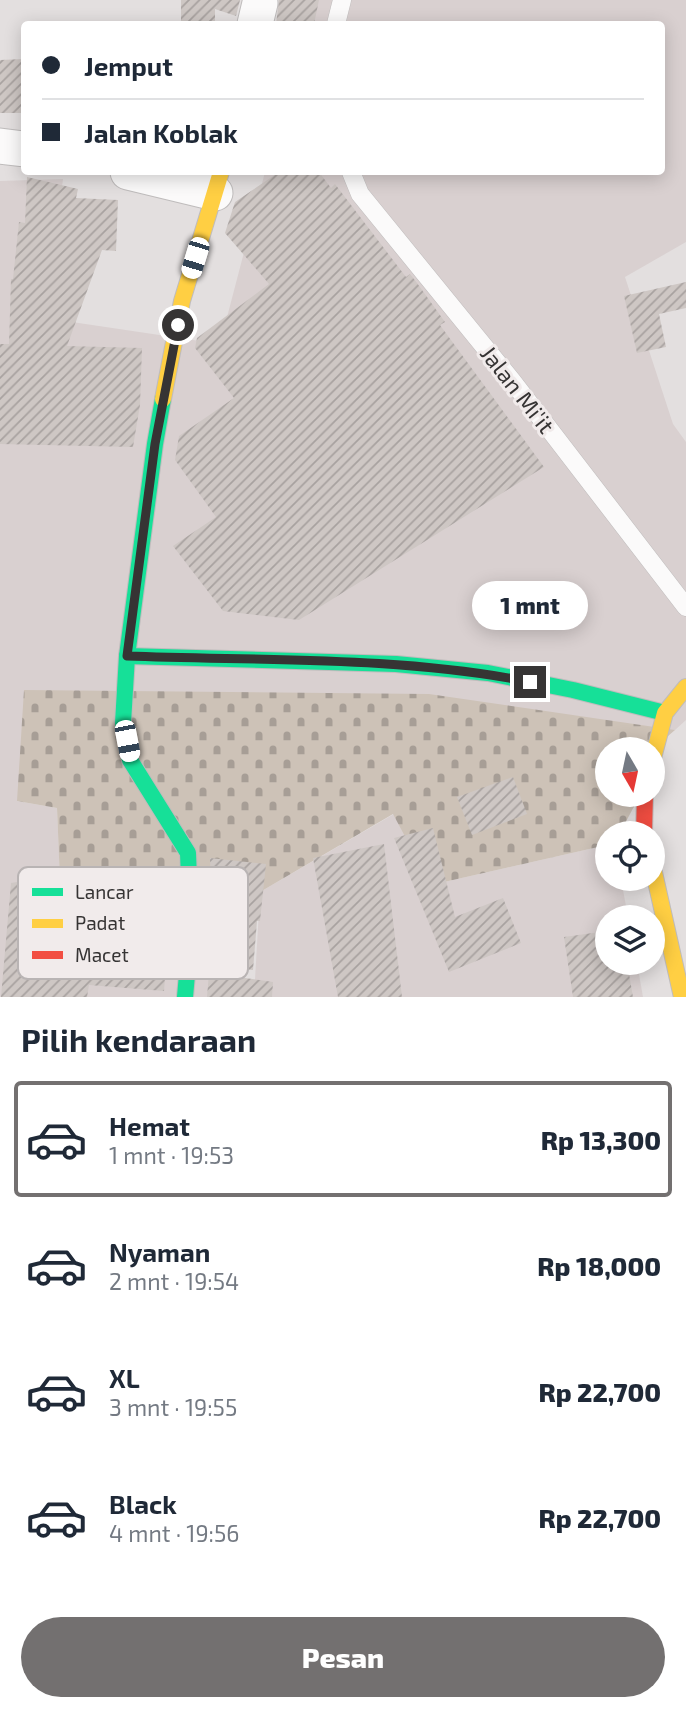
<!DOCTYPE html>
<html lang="id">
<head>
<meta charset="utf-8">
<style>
	:root { --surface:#fff; --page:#f2f2f3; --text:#1f2937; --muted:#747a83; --line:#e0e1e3; --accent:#737070 }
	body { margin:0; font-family:"Exo 2",sans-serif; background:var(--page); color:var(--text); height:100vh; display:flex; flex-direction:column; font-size:26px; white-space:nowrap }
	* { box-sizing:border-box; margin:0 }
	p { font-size:23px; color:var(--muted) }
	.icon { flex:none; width:38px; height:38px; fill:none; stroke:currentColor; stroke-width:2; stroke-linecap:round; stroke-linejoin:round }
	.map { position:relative; height:997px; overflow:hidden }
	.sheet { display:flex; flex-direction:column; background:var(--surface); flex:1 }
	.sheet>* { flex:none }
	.top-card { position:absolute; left:21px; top:21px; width:644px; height:154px; border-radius:7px; box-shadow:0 4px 18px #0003; display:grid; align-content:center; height:154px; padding:0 21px; background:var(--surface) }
	.needle { width:46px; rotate:171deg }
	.tools { position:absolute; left:595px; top:737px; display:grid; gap:14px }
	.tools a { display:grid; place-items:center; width:70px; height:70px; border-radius:50%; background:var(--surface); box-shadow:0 4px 18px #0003; font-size:35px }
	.end { position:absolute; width:32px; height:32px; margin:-16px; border:9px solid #363434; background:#fff; box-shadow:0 0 0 4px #fff }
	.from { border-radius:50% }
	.bubble { position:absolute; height:49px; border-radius:24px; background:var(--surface); box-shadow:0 4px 18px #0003; font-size:23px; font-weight:800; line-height:49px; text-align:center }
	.car { position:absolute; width:21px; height:42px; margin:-21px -10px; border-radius:9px; box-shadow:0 0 5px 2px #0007; background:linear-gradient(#fff 24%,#345 0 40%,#fff 0 76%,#345 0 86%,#fff 0) }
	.top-card b { display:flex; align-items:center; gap:24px; height:66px; font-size:26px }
	.top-card b+b { border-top:2px solid var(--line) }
	.top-card i { width:18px; height:18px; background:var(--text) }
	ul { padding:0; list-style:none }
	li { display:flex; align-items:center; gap:21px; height:116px; margin:0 14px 10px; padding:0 7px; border:4px solid transparent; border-radius:7px }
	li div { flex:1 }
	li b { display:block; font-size:26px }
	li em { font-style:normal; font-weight:800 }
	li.on { border-color:var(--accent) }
	li>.icon { width:63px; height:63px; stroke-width:1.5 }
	h2 { padding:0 21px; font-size:32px; line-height:84px }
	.cta { display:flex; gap:14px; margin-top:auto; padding:14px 21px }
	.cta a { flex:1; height:80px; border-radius:42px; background:var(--accent); color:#fff; font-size:28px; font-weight:800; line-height:80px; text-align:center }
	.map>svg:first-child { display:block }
</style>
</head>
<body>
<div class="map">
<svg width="686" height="997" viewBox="0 0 686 997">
	<defs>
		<pattern id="cemetery-stones" width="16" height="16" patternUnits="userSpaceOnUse" patternTransform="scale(1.75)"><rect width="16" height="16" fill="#cdc2b7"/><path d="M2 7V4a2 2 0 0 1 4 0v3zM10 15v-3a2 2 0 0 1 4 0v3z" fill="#a79e96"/></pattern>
		<pattern id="building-hatch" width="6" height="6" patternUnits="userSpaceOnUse" patternTransform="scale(1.75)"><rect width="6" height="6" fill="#cec7c4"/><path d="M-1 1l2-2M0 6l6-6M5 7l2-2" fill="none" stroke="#a8a2a0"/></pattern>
	</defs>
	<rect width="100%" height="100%" fill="#e3dfdf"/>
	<!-- built -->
	<g fill="#d9d0d0">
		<path d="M309,0H686V242L625,277L673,424L686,442V720L675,730L17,801L57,808L61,906L169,884L244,890L232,997H0V181L63,179L45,318L220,344L265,172H662V24H303Z"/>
		<path d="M394,814L431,885L607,845V878L621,879L628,917H607V962L637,963L643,997H254L260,892Z"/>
	</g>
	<!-- cemetery -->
	<path fill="url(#cemetery-stones)" d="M24,690L429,694L675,730L653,749H607V794L640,795L620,833H607V845L431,885L393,814L260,892L169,884L61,906L57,808L17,801Z"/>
	<!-- building -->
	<g fill="url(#building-hatch)">
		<path d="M181,0H240L236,16L215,9V24H181Z"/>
		<path d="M279,0H319L314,24H276Z"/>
		<path d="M24,59V113H0V60Z"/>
		<path d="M279,172H319L331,188L335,184L406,277L410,274L417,283L445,322L440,325L544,467L299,620L223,611L173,546L216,517L175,460L179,436L234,398L195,348L197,338L269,284L225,233L235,202Z"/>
		<path d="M27,177L78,189L76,198L118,200L116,251L102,250L67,346L142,348L140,405L133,447L0,444V344H9L11,279H13L19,222L25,223Z"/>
		<path d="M686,282V308L659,314L666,347L637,353L624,296Z"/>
		<path d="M513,777L527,814L472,835L457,797Z"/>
		<path d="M433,828L455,917L503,898L521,943L449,972L394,838Z"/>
		<path d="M384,844L402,997H338L313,858Z"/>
		<path d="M210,858L266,864L260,921H257L253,970L227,968L231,918L212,916Z"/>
		<path d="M106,867L104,884L168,895L169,928L164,991L89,985L87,997H1L11,883Z"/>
		<path d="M607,931V962H627L633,997H573L564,937Z"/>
		<path d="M209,973L273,982L272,997H207Z"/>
	</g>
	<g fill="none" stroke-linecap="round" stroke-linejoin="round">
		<defs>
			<g id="lane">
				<path d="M336,24L342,0"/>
				<path d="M351,172L360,194L513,382L686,607"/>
			</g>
			<g id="street">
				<path d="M255,24L260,3"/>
				<path d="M0,146L24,149"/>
				<path d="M128,172L215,193"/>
			</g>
			<g id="fast">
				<path d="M163,399L155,444L127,656L123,723L130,760L188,853L191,929L185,997"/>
				<path d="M127,656L396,664L488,673L573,690L665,713"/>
			</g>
			<g id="slow">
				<path d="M163,399L182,301L221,172"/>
				<path d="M653,758L665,713L686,687"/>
				<path d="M653,868L682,997"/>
			</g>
			<path id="jam" d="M644,833L645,794"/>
		</defs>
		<!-- lane casing -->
		<use href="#lane" stroke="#bfbcbc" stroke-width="19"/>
		<!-- street casing -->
		<use href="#street" stroke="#bfbcbc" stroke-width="37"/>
		<!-- fast casing -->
		<use href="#fast" stroke="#bfbcbc" stroke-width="18"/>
		<!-- slow casing -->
		<use href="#slow" stroke="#bfbcbc" stroke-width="18"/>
		<!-- jam casing -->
		<use href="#jam" stroke="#bfbcbc" stroke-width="18"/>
		<!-- lane -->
		<use href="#lane" stroke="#fbfafa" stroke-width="18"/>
		<!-- street -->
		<use href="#street" stroke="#fbfafa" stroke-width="35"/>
		<!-- fast -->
		<use href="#fast" stroke="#16e098" stroke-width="16"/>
		<!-- slow -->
		<use href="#slow" stroke="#ffcf43" stroke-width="16"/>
		<!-- jam -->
		<use href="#jam" stroke="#f24e42" stroke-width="16"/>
	</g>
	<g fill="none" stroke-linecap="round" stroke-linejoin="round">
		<!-- route -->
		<path stroke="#363434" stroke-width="9" d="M178,325L155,444L127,656C261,661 399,656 530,682"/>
	</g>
	<g text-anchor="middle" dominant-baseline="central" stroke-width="6" stroke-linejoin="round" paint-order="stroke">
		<!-- street labels -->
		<g font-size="23" fill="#363434" stroke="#f1ebeb">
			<text transform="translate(518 389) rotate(52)">Jalan Mi'it</text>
		</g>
	</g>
	<!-- legend -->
	<rect x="18" y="867" width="230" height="112" rx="10" fill="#f1ebeb" stroke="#b9b4b4" stroke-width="2"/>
	<rect x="32" y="888" width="31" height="8" fill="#16e098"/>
	<rect x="32" y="919" width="31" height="9" fill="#ffcf43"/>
	<rect x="32" y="951" width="31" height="8" fill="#f24e42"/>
	<g font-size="19" fill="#363434">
		<text x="75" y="899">Lancar</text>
		<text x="75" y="930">Padat</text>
		<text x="75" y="962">Macet</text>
	</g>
</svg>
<div class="tools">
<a><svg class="needle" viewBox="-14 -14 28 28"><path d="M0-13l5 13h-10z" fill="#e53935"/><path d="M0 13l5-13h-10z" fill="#747a83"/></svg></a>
<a><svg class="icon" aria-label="locate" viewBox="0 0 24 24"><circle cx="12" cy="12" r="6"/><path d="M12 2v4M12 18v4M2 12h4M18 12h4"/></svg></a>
<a><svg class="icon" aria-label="layers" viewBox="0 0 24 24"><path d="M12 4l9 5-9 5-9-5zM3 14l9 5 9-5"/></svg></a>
</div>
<i class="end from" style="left:178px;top:325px"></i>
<i class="end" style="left:530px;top:682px"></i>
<div class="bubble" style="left:472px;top:581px;width:116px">1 mnt</div>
<i class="car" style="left:195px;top:258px;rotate:197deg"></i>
<i class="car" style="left:127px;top:741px;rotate:169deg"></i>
<div class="top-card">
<b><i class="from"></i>Jemput</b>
<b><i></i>Jalan Koblak</b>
</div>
</div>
<section class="sheet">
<h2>Pilih kendaraan</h2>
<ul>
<li class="on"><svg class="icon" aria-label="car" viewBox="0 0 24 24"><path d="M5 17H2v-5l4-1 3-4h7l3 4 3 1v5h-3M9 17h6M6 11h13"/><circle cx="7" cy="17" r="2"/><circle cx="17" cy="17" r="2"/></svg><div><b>Hemat</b><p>1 mnt · 19:53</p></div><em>Rp 13,300</em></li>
<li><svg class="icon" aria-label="car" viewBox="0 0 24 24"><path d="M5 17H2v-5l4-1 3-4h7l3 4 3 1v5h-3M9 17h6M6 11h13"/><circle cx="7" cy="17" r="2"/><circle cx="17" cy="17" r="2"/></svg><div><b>Nyaman</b><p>2 mnt · 19:54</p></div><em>Rp 18,000</em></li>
<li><svg class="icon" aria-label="car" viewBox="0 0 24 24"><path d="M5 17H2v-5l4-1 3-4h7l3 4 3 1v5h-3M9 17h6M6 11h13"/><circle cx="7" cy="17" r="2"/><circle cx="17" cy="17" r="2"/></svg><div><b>XL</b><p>3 mnt · 19:55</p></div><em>Rp 22,700</em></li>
<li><svg class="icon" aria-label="car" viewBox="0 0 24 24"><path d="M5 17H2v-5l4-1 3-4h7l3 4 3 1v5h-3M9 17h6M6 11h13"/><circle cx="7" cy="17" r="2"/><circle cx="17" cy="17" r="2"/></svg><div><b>Black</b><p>4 mnt · 19:56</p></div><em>Rp 22,700</em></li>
</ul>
<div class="cta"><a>Pesan</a></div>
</section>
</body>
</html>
